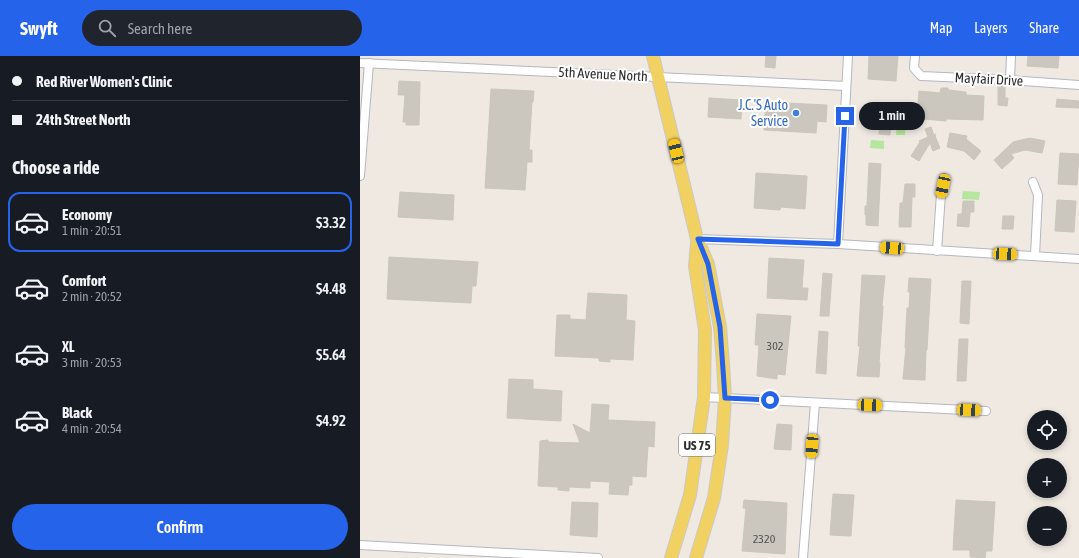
<!DOCTYPE html>
<html lang="en">
<head>
<meta charset="utf-8">
<style>
	:root { --surface:#171b24; --page:#20242c; --text:#f1f3f6; --muted:#9ea1a6; --line:#363941; --accent:#2563eb }
	body { margin:0; font-family:"Asap Condensed",sans-serif; background:var(--page); color:var(--text); height:100vh; display:flex; flex-direction:column; font-size:15px; white-space:nowrap }
	* { box-sizing:border-box; margin:0 }
	p { font-size:13px; color:var(--muted) }
	.icon { flex:none; width:22px; height:22px; fill:none; stroke:currentColor; stroke-width:2; stroke-linecap:round; stroke-linejoin:round }
	.map { position:relative; flex:1; overflow:hidden }
	.side { display:flex; flex-direction:column; background:var(--surface); width:360px }
	.side>* { flex:none }
	.banner { display:grid; align-content:center; height:88px; padding:0 12px; background:var(--surface) }
	.fabs { position:absolute; left:667px; top:354px; display:grid; gap:8px }
	.fabs a { display:grid; place-items:center; width:40px; height:40px; border-radius:50%; background:var(--surface); box-shadow:0 2px 6px #0003; font-size:20px }
	.end { position:absolute; width:18px; height:18px; margin:-9px; border:5px solid #2563eb; background:#fff; box-shadow:0 0 0 2px #fff }
	.from { border-radius:50% }
	.bubble { position:absolute; height:28px; border-radius:14px; background:var(--surface); box-shadow:0 2px 6px #0003; font-size:13px; font-weight:600; line-height:28px; text-align:center }
	.car { position:absolute; width:12px; height:24px; margin:-12px -6px; border-radius:5px; box-shadow:0 0 3px 1px #0007; background:linear-gradient(#f5c518 24%,#345 0 40%,#f5c518 0 76%,#345 0 86%,#f5c518 0) }
	.banner b { display:flex; align-items:center; gap:14px; height:38px; font-size:15px }
	.banner b+b { border-top:1px solid var(--line) }
	.banner i { width:10px; height:10px; background:var(--text) }
	ul { padding:0; list-style:none }
	li { display:flex; align-items:center; gap:12px; height:60px; margin:0 8px 6px; padding:0 4px; border:2px solid transparent; border-radius:12px }
	li div { flex:1 }
	li b { display:block; font-size:15px }
	li em { font-style:normal; font-weight:600 }
	li.current { border-color:var(--accent) }
	li>.icon { width:36px; height:36px; stroke-width:1.5 }
	h2 { padding:0 12px; font-size:18px; line-height:48px }
	.action { display:flex; gap:8px; margin-top:auto; padding:8px 12px }
	.action a { flex:1; height:46px; border-radius:24px; background:var(--accent); color:#fff; font-size:16px; font-weight:600; line-height:46px; text-align:center }
	header { display:flex; align-items:center; gap:24px; box-sizing:border-box; height:56px; padding:0 20px; background:var(--accent); color:#fff }
	header strong { font-size:19px }
	nav { display:flex; gap:22px; margin-inline-start:auto; font-size:14px }
	.search { width:280px; height:36px; background:var(--page); display:flex; align-items:center; gap:10px; box-sizing:border-box; padding:0 14px; border-radius:22px; color:var(--muted); font-size:15px }
	main { display:flex; flex:1; min-height:0 }
	.map>svg:first-child { display:block }
</style>
</head>
<body>
<header>
<strong>Swyft</strong>
<div class="search"><svg class="icon" aria-label="search" viewBox="0 0 24 24"><circle cx="10" cy="10" r="6"/><path d="M15 15l6 6"/></svg>Search here</div>
<nav><a>Map</a><a>Layers</a><a>Share</a></nav>
</header>
<main>
<section class="side">
<div class="banner">
<b><i class="from"></i>Red River Women's Clinic</b>
<b><i></i>24th Street North</b>
</div>
<h2>Choose a ride</h2>
<ul>
<li class="current"><svg class="icon" aria-label="car" viewBox="0 0 24 24"><path d="M5 17H2v-5l4-1 3-4h7l3 4 3 1v5h-3M9 17h6M6 11h13"/><circle cx="7" cy="17" r="2"/><circle cx="17" cy="17" r="2"/></svg><div><b>Economy</b><p>1 min · 20:51</p></div><em>$3.32</em></li>
<li><svg class="icon" aria-label="car" viewBox="0 0 24 24"><path d="M5 17H2v-5l4-1 3-4h7l3 4 3 1v5h-3M9 17h6M6 11h13"/><circle cx="7" cy="17" r="2"/><circle cx="17" cy="17" r="2"/></svg><div><b>Comfort</b><p>2 min · 20:52</p></div><em>$4.48</em></li>
<li><svg class="icon" aria-label="car" viewBox="0 0 24 24"><path d="M5 17H2v-5l4-1 3-4h7l3 4 3 1v5h-3M9 17h6M6 11h13"/><circle cx="7" cy="17" r="2"/><circle cx="17" cy="17" r="2"/></svg><div><b>XL</b><p>3 min · 20:53</p></div><em>$5.64</em></li>
<li><svg class="icon" aria-label="car" viewBox="0 0 24 24"><path d="M5 17H2v-5l4-1 3-4h7l3 4 3 1v5h-3M9 17h6M6 11h13"/><circle cx="7" cy="17" r="2"/><circle cx="17" cy="17" r="2"/></svg><div><b>Black</b><p>4 min · 20:54</p></div><em>$4.92</em></li>
</ul>
<div class="action"><a>Confirm</a></div>
</section>
<div class="map">
<svg width="719" height="502" viewBox="0 0 719 502">
	<rect width="100%" height="100%" fill="#efe9e1"/>
	<!-- green -->
	<g fill="#b6e59e">
		<path d="M537,66L546,67L545,79H536Z"/>
		<path d="M511,84L524,85V93L510,92Z"/>
		<path d="M603,135L620,136L619,144L602,143Z"/>
	</g>
	<!-- building -->
	<g fill="#cbc7bf" stroke="#cbc5ba">
		<path d="M406,0H416L415,12L405,11Z"/>
		<path d="M509,0H538L536,25L508,23Z"/>
		<path d="M668,0H699L698,12L667,10Z"/>
		<path d="M39,25L60,26L59,69H46V66H43L45,39H38Z"/>
		<path d="M638,29H645V42H648L647,50L638,49Z"/>
		<path d="M581,32H588V34L606,36V39L624,40L623,64L586,63V65L564,63V61H557L559,35L580,37Z"/>
		<path d="M131,33L174,35L173,46H172L169,94H172V106H167L165,134L125,132Z"/>
		<path d="M349,42L382,44L381,63L348,61Z"/>
		<path d="M697,43L719,45V52L696,51Z"/>
		<path d="M406,46L467,49L466,66L457,65L456,77L404,74Z"/>
		<path d="M520,64L531,65L530,79L519,78Z"/>
		<path d="M571,71L574,79L576,78L575,80L580,92L573,95L570,87L559,105L551,100L560,86L559,85L568,81L565,73Z"/>
		<path d="M590,77L607,80L606,83L621,95L614,104L604,95L587,91Z"/>
		<path d="M670,82L685,85L682,97L665,94L651,98L654,102L642,113L634,104L653,86Z"/>
		<path d="M700,97L719,98L717,129L698,128Z"/>
		<path d="M509,107L521,108L518,170L506,169V159H505V150H507Z"/>
		<path d="M396,117L447,120L445,153L421,151L420,154L394,152Z"/>
		<path d="M545,128H555V141H552L551,171H539L540,147H543Z"/>
		<path d="M40,136L94,139L93,164L38,161Z"/>
		<path d="M697,144L716,145L714,176L695,175Z"/>
		<path d="M603,145H614V156H610L609,171L597,170L598,158H602Z"/>
		<path d="M643,160H654L653,173H642Z"/>
		<path d="M29,201L118,206L116,230H112L111,247L27,243Z"/>
		<path d="M409,202L444,204L442,232H448L447,244L407,242Z"/>
		<path d="M463,217L472,218L469,260H460Z"/>
		<path d="M502,219L525,220L522,250H523L519,307H520L519,321L497,320L500,290H498Z"/>
		<path d="M549,222L571,223L567,294H566L565,324L543,323L546,292H545L547,252H549L550,236H548Z"/>
		<path d="M602,225H611L609,268L600,267Z"/>
		<path d="M228,237L267,239L266,264L275,265L273,304L250,303V306L239,305V302L195,300L197,259H210V263L226,264Z"/>
		<path d="M397,258L431,260L425,319L417,318V323L397,320L399,289H395Z"/>
		<path d="M459,275L468,276L466,318L456,317Z"/>
		<path d="M599,283H608L606,325H597Z"/>
		<path d="M149,323L173,324V333L202,335L201,365L147,362Z"/>
		<path d="M232,348L249,349L248,364L295,366L294,391L288,390L286,421L272,420V429H269L268,439L249,438L250,426L230,425V432L209,431V435L198,434V431L178,430L180,385L188,384V386L220,387L213,368L230,377Z"/>
		<path d="M417,368L432,369L431,394L414,393Z"/>
		<path d="M473,438L494,439L491,480L470,479Z"/>
		<path d="M384,444L427,447L425,498L382,495L386,452H383Z"/>
		<path d="M596,444L635,446L632,495H626L625,502L610,501V494H593Z"/>
		<path d="M212,446L238,447L237,481L210,479Z"/>
	</g>
	<g fill="none" stroke-linecap="round" stroke-linejoin="round">
		<defs>
			<g id="street">
				<path d="M555,0L554,12L561,20L650,24L719,29"/>
				<path d="M0,7L486,30"/>
				<path d="M650,24L651,0"/>
				<path d="M0,120L9,7"/>
				<path d="M673,126L678,139L675,200"/>
				<path d="M337,183L478,188L719,203"/>
				<path d="M478,188L488,0"/>
				<path d="M577,195L581,138L584,122"/>
				<path d="M344,341L626,355"/>
				<path d="M0,489L238,502"/>
				<path d="M443,502L455,347"/>
			</g>
			<g id="primary">
				<path d="M293,0L337,183L348,208L360,271L363,308L365,342L362,389L354,442L336,502"/>
				<path d="M311,502L330,439L344,341L345,274L335,210L337,187"/>
			</g>
		</defs>
		<!-- street casing -->
		<use href="#street" stroke="#b4b7c1" stroke-width="10"/>
		<!-- primary casing -->
		<use href="#primary" stroke="#c9c9c9" stroke-width="14"/>
		<!-- street -->
		<use href="#street" stroke="#fff" stroke-width="8"/>
		<!-- primary -->
		<use href="#primary" stroke="#f2d163" stroke-width="12"/>
	</g>
	<g fill="none" stroke-linecap="round" stroke-linejoin="round">
		<!-- route -->
		<path stroke="#2563eb" stroke-width="5" d="M410,344L365,342L360,271L348,208L338,183L478,188L485,60"/>
	</g>
	<!-- markers -->
	<circle fill="#3f7fe0" stroke="#fff" stroke-width="1.5" cx="436" cy="57" r="4"/>
	<g text-anchor="middle" dominant-baseline="central" stroke-width="4" stroke-linejoin="round" paint-order="stroke">
		<!-- number labels -->
		<g font-size="12" fill="#555452">
			<text x="415" y="290">302</text>
			<text x="404" y="483">2320</text>
		</g>
		<!-- shield labels -->
		<rect fill="#fff" stroke="#6d6d6d" stroke-width="1" x="319" y="378" width="36" height="22" rx="3"/>
		<g font-size="13" font-weight="bold" fill="#2e2e2e">
			<text x="337" y="389">US 75</text>
		</g>
		<!-- street labels -->
		<g font-size="14" fill="#2e2e2e" stroke="#fff">
			<text transform="translate(243 18) rotate(3)">5th Avenue North</text>
			<text transform="translate(629 23) rotate(3)">Mayfair Drive</text>
		</g>
		<!-- shop labels -->
		<g font-size="14" fill="#366cbe" stroke="#fff" text-anchor="end">
			<text x="428" y="49">J.C.'S Auto<tspan x="428" dy="16">Service</tspan></text>
		</g>
	</g>
</svg>
<div class="fabs">
<a><svg class="icon" aria-label="locate" viewBox="0 0 24 24"><circle cx="12" cy="12" r="6"/><path d="M12 2v4M12 18v4M2 12h4M18 12h4"/></svg></a>
<a>+</a>
<a>−</a>
</div>
<i class="end from" style="left:410px;top:344px"></i>
<i class="end" style="left:485px;top:60px"></i>
<div class="bubble" style="left:499px;top:46px;width:66px">1 min</div>
<i class="car" style="left:316px;top:95px;rotate:346deg"></i>
<i class="car" style="left:583px;top:130px;rotate:192deg"></i>
<i class="car" style="left:532px;top:192px;rotate:274deg"></i>
<i class="car" style="left:645px;top:198px;rotate:93deg"></i>
<i class="car" style="left:510px;top:349px;rotate:92deg"></i>
<i class="car" style="left:609px;top:354px;rotate:93deg"></i>
<i class="car" style="left:452px;top:390px;rotate:184deg"></i>
</div>
</main>
</body>
</html>
